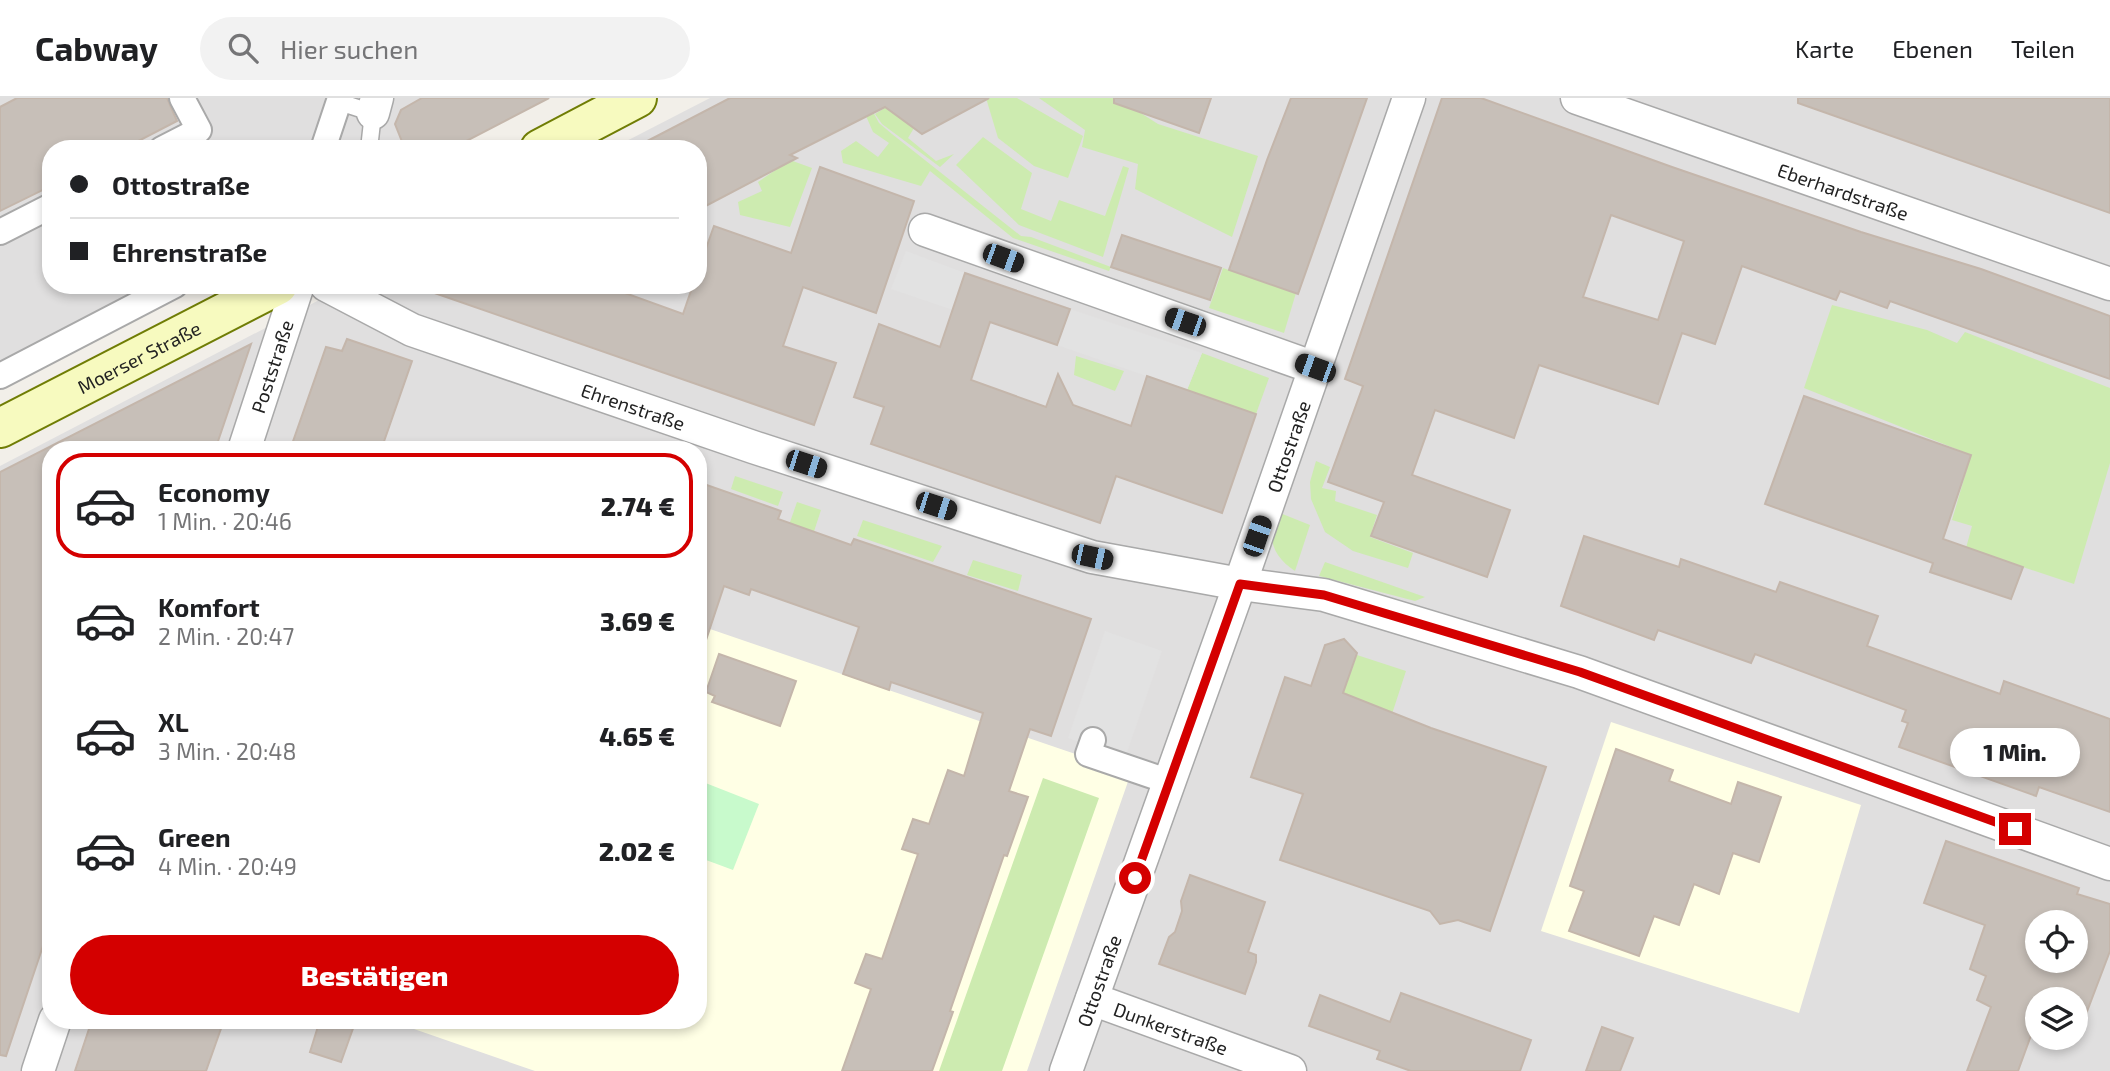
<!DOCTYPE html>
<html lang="de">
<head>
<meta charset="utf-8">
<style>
	:root { --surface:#fff; --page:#f2f2f2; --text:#202124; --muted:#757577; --line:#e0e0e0; --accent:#d40000 }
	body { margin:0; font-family:"Exo 2",sans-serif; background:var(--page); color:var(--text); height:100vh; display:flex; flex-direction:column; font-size:26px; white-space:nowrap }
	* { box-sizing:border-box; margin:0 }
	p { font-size:23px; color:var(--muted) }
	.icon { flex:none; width:38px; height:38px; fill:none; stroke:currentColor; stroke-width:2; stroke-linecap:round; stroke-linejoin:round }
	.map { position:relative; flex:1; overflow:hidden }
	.details { position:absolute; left:42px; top:343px; width:665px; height:588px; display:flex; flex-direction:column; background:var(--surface); border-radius:28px; box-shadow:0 4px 10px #0003 }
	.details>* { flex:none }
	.top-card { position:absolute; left:42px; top:42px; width:665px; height:154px; border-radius:28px; box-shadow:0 4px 10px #0003; display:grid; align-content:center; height:154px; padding:0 28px; background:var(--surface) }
	.controls { position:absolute; left:2025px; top:812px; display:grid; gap:14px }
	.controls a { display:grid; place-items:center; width:63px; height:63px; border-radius:50%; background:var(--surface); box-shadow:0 4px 10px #0003; font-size:35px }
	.end { position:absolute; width:32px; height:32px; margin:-16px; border:9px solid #d40000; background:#fff; box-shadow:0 0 0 4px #fff }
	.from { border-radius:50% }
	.bubble { position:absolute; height:49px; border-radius:24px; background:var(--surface); box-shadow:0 4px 10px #0003; font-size:23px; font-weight:800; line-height:49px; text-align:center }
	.car { position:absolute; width:21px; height:42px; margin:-21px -10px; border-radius:9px; box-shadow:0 0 5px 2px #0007; background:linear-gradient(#222 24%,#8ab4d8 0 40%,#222 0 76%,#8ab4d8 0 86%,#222 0) }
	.top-card b { display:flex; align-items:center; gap:24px; height:66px; font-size:26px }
	.top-card b+b { border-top:2px solid var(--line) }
	.top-card i { width:18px; height:18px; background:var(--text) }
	ul { padding:12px 0 0; list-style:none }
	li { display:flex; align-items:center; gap:21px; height:105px; margin:0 14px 10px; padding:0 14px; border:4px solid transparent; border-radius:28px }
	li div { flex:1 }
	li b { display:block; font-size:26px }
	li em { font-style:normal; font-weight:800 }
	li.current { border-color:var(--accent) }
	li>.icon { width:63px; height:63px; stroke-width:1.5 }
	.action { display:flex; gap:14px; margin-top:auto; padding:14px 28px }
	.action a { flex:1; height:80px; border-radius:42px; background:var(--accent); color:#fff; font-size:28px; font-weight:800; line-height:80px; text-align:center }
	header { display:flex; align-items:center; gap:42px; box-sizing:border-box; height:98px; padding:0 35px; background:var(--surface); border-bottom:2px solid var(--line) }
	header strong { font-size:33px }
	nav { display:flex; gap:38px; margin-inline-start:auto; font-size:24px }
	.search { width:490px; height:63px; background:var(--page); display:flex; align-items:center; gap:18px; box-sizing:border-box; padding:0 24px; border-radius:38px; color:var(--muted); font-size:26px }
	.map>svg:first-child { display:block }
</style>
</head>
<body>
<header>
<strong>Cabway</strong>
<div class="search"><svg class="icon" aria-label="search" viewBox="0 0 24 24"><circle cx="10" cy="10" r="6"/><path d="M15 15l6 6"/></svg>Hier suchen</div>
<nav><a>Karte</a><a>Ebenen</a><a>Teilen</a></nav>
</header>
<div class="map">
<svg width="2110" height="973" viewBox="0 0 2110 973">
	<rect width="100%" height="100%" fill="#f2efe9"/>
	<!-- residential -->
	<g fill="#e0dfdf" fill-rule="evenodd">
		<path d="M0,0H550L450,51H51V187H193L0,290Z"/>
		<path d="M710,0H2110V973H0V368L348,187H698V51H611ZM51,352H698V922H51ZM2037,824H2076V863H2037ZM2037,901H2076V940H2037Z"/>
	</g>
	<!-- education -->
	<g fill="#ffffe5">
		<path d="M710,531L1131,675L1027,973H535L388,922H698V564Z"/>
		<path d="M1611,624L1861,707L1799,915L1541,833Z"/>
	</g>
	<!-- grass -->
	<g fill="#cdebb0">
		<path d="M986,0H1017L1083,38L1068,80L1034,68L998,40Z"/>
		<path d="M1039,0H1117L1158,26L1258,58L1232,139L1135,91L1138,66L1082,49L1085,32Z"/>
		<path d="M888,8L914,30L908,40L936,63L954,56L940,69L882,26L875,16Z"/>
		<path d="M873,14L879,25L892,36L1021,138L1031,139L1111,169L1109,173L1013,140L930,73L921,88L843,65L841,53L856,43L878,59L889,45L873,34L866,18Z"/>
		<path d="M983,39L1032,75L1021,111L1051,123L1059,102L1105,118L1123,68L1129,70L1103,159L1019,127L956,67Z"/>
		<path d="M790,62L812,70L790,129L740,117L738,104L762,93L758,84Z"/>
		<path d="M1223,170L1296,195L1284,235L1209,210Z"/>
		<path d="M1832,207L1927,232L1957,245L1965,234L2110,290V365L2074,486L1966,450L1972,428L1952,422L1971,357L1804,290Z"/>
		<path d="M1202,255L1269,280L1256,316L1187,292Z"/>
		<path d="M1076,258L1124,273L1115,293L1074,277Z"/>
		<path d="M1316,363L1330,369L1322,390L1336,393L1335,403L1377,417L1370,439L1413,455L1408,470L1353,453L1325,434L1311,401L1310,384Z"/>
		<path d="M735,378L783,394L778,408L731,391Z"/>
		<path d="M797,404L821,412L807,455L782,447Z"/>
		<path d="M1280,415L1310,427L1295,473C1272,458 1265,438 1280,415Z"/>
		<path d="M863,422L942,448L933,464L857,438Z"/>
		<path d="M973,462L1022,477L1018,493L967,477Z"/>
		<path d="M1325,464L1425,499L1415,503L1319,478Z"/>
		<path d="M1357,557L1406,573L1392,616C1376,606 1359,605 1342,599Z"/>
		<path d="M1043,680L1099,700L1002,973H939Z"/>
	</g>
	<!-- park -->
	<path fill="#c8facc" d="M703,684L759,706L733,772L698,759V698Z"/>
	<!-- parking -->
	<g fill="#e2e2e2">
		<path d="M906,153L965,175L953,212L891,191Z"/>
		<path d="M1070,211L1202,255L1187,292L1057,247Z"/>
		<path d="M1105,533L1162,553L1125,660L1068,640Z"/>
	</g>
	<!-- building -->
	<g fill="#c7bfb8" stroke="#c4b6ab" stroke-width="2" fill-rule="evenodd">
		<path d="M17,0H167L177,23L123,51H51V88L0,113V9Z"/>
		<path d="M422,0H549L451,51H405L395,26L401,12Z"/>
		<path d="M730,0H989L922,36L885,9L790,57L797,60L698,112V51H632Z"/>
		<path d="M1114,0H1211L1199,35L1114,5Z"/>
		<path d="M1291,0H1367L1298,196L1229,172L1267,62Z"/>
		<path d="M1442,0H1481L1672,69L1861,134L1981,171L2110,218V281L1890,203L1887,210L1840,193L1836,202L1742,168L1715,246L1682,235L1658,306L1539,267L1514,340L1435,312L1412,377L1510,412L1487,479L1371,438L1384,404L1328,384L1363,288L1345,281ZM1611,117L1684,143L1658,222L1583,199Z"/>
		<path d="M1798,0H2110V115L1798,5Z"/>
		<path d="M820,69L914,103L876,215L803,189L783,248L836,265L814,327L426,192L427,187H625L622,194L683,216L693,187H698V173L714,128L791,155Z"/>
		<path d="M1122,137L1221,170L1210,202L1111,169Z"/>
		<path d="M965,175L1070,211L1057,247L990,224L971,282L1046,309L1058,276L1073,307L1131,328L1147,278L1256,316L1222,415L1116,378L1100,425L871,346L884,309L854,299L879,226L940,249Z"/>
		<path d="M347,241L412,263L381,352H290L326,249L342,253Z"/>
		<path d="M251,246L215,352H51V824L6,958L0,957V374Z"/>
		<path d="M1804,298L1971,357L1943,441L2023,469L2011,501L1930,474L1933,465L1765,406Z"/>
		<path d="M698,384L781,413L778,421L851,447L854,441L1091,521L1051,638L1030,631L1009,693L1028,699L1007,758L1004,757L950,913L953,914L932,973H842L871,891L855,885L866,856L882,861L918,756L902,751L913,721L929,726L948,672L964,678L983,615L891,584L889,592L843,576L859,529L751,491L749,497L724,488L704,548L698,547Z"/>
		<path d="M1584,438L1679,469L1681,461L1776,494L1780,484L1878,518L1867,548L2000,596L2004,583L2110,621V714L2039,689L2036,698L1899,649L1908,625L1902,623L1906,612L1755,556L1751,565L1658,532L1654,542L1561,508Z"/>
		<path d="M1344,541L1357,555L1343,595L1431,630L1546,669L1490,833L1458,822L1440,826L1430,813L1280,762L1303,696L1251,679L1285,579L1311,588L1325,547Z"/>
		<path d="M719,556L796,583L780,628L712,604L715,598L706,594Z"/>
		<path d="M1616,651L1673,672L1669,683L1731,706L1738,684L1781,699L1759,764L1733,755L1719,796L1694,786L1679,827L1654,818L1639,858L1569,833L1584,793L1570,788Z"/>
		<path d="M1946,743L2079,790L2077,796L2110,806V853L2083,924L2076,921V901H2037V921L2018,973H1967L1991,909L1977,902L1986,878L1970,871L1985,827L1924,805ZM2037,824H2076V863H2037Z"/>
		<path d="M1190,777L1265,804L1248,854L1256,857V864L1245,896L1159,866L1169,839L1175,834L1182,813L1181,803Z"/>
		<path d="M1401,895L1531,942L1520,973H1411L1377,961L1380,953L1309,928L1320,897L1390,924Z"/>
		<path d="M92,922H224L206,973H75Z"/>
		<path d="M320,922H356L341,964L310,954Z"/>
		<path d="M1602,929L1633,940L1620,973H1586Z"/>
	</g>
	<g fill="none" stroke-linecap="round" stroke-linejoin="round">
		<defs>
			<path id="service" d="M339,4L373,15L369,51"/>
			<g id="pedestrian">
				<path d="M162,51L199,32L182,0"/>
				<path d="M323,51L340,0"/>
				<path d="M0,134L51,108"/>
				<path d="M0,278L175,187"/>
				<path d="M1093,642L1088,656L1170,684"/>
			</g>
			<g id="minor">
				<path id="s1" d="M1577,0L2110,186"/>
				<path d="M373,15L377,0"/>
				<path d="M925,132L1315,270"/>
				<path id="s2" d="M326,187L412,232L753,349L1092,459L1240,486L1324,497L1579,574L2110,766"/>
				<path id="s3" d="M244,352L298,187"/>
				<path id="s4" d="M1092,901L1290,973"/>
				<path d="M38,973L55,922"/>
				<path id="s5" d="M1066,973L1240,486L1409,0"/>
			</g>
			<g id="secondary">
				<path d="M540,51L637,0"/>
				<path id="s6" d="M0,330L278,187"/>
			</g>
		</defs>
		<!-- service casing -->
		<use href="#service" stroke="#a9a9a9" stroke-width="19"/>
		<!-- pedestrian casing -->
		<use href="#pedestrian" stroke="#a9a9a9" stroke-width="28"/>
		<!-- minor casing -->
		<use href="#minor" stroke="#a9a9a9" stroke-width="35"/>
		<!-- secondary casing -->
		<use href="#secondary" stroke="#707d05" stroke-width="42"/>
		<!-- service -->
		<use href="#service" stroke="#fff" stroke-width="16"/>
		<!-- pedestrian -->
		<use href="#pedestrian" stroke="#fff" stroke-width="24"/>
		<!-- minor -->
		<use href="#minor" stroke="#fff" stroke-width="32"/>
		<!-- secondary -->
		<use href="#secondary" stroke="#f7fabf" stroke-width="38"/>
	</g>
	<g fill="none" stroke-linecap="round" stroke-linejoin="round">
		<!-- route -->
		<path stroke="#d40000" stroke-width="9" d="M1135,780L1240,486L1324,497L1580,574L2015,731"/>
	</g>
	<g text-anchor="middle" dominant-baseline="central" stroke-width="5" stroke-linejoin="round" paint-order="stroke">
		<!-- street labels -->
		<g font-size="19" fill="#222" stroke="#fff">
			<text stroke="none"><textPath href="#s1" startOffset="282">Eberhardstraße</textPath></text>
			<text stroke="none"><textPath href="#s6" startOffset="156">Moerser Straße</textPath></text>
			<text stroke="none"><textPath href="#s3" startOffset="88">Poststraße</textPath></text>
			<text stroke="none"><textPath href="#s2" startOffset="331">Ehrenstraße</textPath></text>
			<text stroke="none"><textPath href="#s5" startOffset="663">Ottostraße</textPath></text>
			<text stroke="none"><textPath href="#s5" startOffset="96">Ottostraße</textPath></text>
			<text stroke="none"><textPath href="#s4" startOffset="84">Dunkerstraße</textPath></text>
		</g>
	</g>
</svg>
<div class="controls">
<a><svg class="icon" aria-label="locate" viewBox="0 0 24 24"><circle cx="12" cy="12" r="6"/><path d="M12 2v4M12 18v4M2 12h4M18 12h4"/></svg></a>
<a><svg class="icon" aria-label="layers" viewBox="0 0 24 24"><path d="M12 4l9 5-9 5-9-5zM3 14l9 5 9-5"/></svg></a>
</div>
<i class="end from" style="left:1135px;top:780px"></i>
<i class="end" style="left:2015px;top:731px"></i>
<div class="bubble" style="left:1950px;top:630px;width:130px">1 Min.</div>
<i class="car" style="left:1003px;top:160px;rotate:110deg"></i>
<i class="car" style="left:1185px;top:224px;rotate:289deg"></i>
<i class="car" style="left:1315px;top:270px;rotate:290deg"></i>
<i class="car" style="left:806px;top:366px;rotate:108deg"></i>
<i class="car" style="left:936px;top:408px;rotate:108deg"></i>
<i class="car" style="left:1257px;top:438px;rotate:19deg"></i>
<i class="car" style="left:1092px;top:459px;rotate:102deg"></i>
<div class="top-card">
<b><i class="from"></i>Ottostraße</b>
<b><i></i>Ehrenstraße</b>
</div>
<section class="details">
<ul>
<li class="current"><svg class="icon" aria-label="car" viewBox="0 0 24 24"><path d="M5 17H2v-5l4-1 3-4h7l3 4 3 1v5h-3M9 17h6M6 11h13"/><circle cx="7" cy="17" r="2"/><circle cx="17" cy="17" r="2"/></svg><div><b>Economy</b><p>1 Min. · 20:46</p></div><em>2.74 €</em></li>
<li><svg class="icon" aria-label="car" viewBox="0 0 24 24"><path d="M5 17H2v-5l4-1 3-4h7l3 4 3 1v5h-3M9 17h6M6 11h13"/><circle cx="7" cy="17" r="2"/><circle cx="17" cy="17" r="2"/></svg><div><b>Komfort</b><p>2 Min. · 20:47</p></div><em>3.69 €</em></li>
<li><svg class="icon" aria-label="car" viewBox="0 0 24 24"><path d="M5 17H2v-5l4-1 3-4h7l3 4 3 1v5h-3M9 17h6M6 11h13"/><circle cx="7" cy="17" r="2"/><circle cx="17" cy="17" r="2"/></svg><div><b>XL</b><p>3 Min. · 20:48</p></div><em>4.65 €</em></li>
<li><svg class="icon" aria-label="car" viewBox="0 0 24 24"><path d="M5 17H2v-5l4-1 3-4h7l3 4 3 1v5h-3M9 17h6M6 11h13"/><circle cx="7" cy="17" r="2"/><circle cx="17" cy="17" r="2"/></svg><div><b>Green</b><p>4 Min. · 20:49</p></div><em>2.02 €</em></li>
</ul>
<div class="action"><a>Bestätigen</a></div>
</section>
</div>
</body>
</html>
